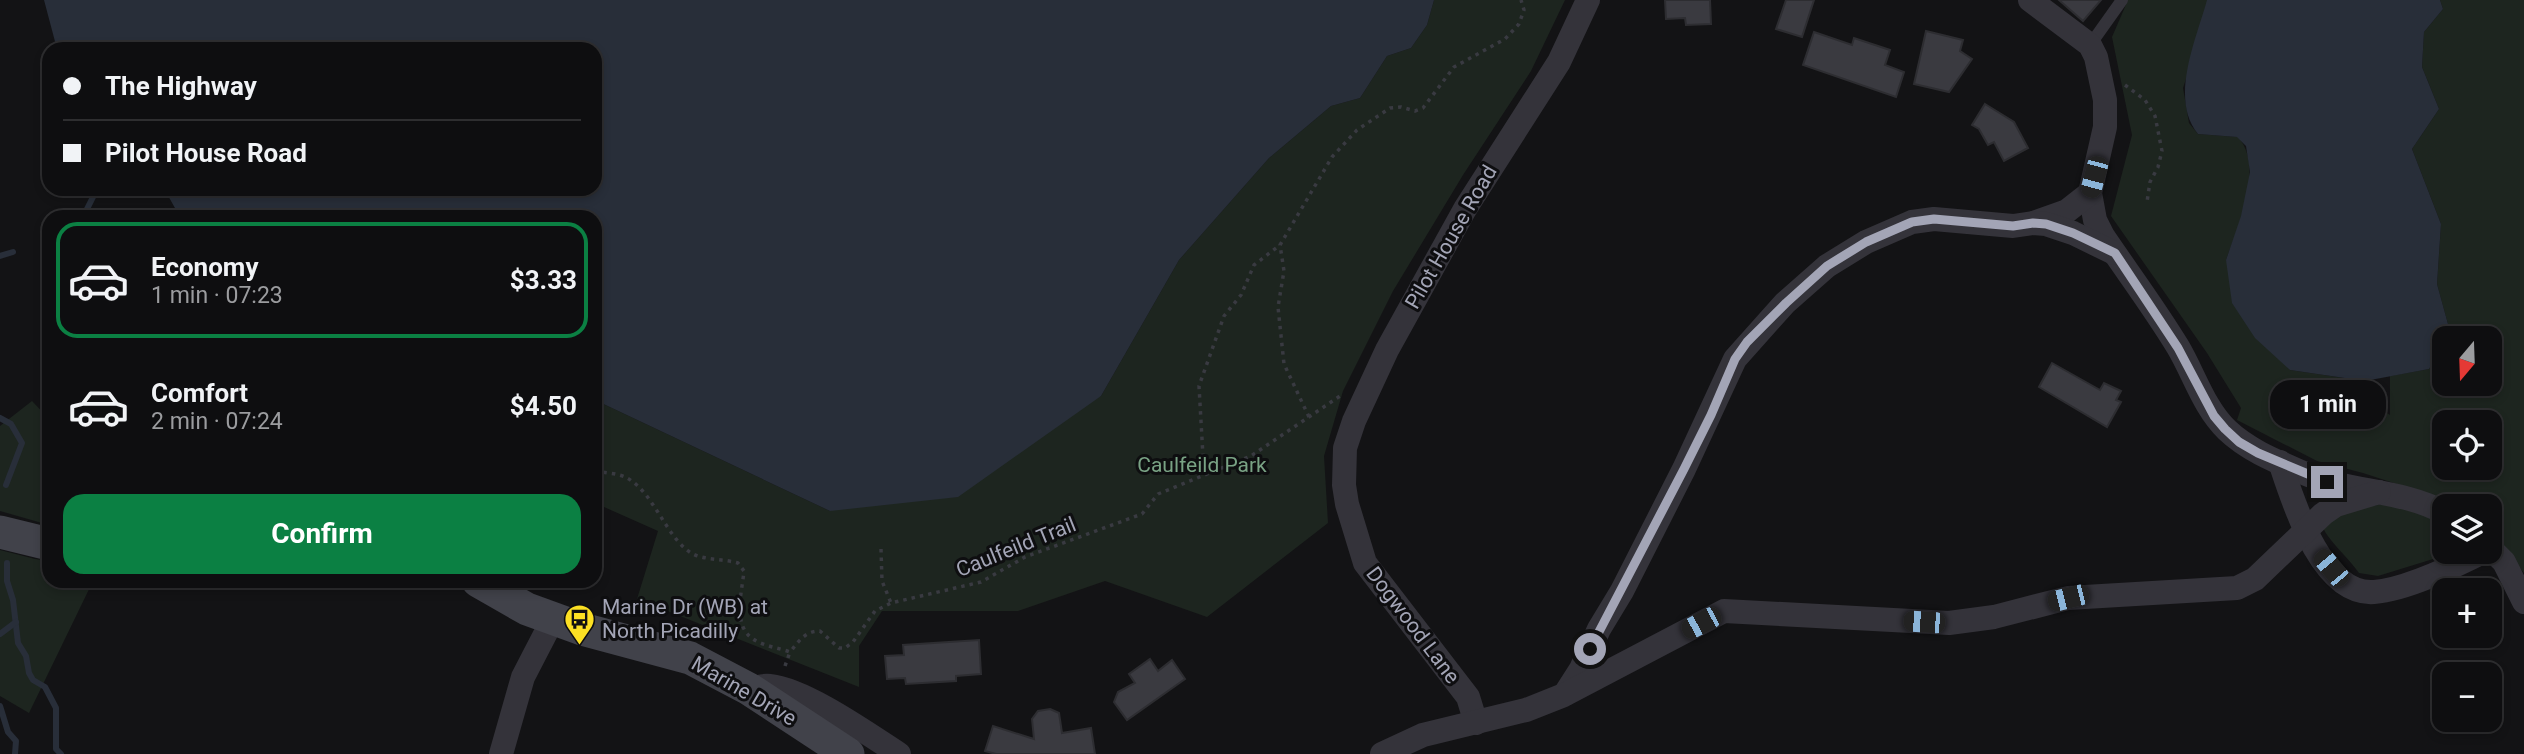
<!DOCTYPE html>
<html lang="en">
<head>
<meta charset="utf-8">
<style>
	:root { --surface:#0e0e10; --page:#171719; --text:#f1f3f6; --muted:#9b9c9f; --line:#2e2e30; --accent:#0b8043 }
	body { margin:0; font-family:Roboto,sans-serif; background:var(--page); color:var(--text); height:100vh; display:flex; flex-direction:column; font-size:26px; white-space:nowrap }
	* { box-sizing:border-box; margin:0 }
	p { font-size:23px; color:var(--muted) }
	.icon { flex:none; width:38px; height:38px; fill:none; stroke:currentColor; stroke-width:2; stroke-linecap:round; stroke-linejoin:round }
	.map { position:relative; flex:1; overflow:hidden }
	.panel { position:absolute; left:42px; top:210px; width:560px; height:378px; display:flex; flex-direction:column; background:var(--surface); border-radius:21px; box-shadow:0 4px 10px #0003,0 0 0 2px var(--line) }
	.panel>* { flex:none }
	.top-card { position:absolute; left:42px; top:42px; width:560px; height:154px; border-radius:21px; box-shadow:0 4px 10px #0003,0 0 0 2px var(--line); display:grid; align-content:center; height:154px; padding:0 21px; background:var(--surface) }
	.needle { width:46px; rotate:199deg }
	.buttons { position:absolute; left:2432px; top:326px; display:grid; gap:14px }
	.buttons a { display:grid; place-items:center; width:70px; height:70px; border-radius:14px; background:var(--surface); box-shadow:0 4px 10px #0003,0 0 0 2px var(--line); font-size:35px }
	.end { position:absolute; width:32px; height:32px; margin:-16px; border:9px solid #a3a5b6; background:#111; box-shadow:0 0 0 4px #111 }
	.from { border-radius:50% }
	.bubble { position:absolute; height:49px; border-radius:21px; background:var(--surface); box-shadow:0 4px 10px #0003,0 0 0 2px var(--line); font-size:23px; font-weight:700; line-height:49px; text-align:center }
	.car { position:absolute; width:21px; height:42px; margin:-21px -10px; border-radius:9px; box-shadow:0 0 5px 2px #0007; background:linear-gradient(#222 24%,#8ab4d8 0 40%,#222 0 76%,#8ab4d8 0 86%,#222 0) }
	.top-card b { display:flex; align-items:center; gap:24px; height:66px; font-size:26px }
	.top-card b+b { border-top:2px solid var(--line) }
	.top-card i { width:18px; height:18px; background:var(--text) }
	ul { padding:12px 0 0; list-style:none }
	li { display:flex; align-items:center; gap:21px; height:116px; margin:0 14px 10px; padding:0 7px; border:4px solid transparent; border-radius:21px }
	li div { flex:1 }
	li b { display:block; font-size:26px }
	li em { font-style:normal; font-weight:700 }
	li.current { border-color:var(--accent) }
	li>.icon { width:63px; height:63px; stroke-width:1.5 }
	.button { display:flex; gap:14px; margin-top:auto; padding:14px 21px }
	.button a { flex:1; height:80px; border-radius:21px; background:var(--accent); color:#fff; font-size:28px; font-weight:700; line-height:80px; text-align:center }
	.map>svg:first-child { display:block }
</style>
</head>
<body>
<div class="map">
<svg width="2524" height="754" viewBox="0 0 2524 754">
	<rect width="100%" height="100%" fill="#131315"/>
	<!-- green -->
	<g fill="#1d251f" fill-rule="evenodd">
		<path d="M1434,0H1565L1531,71L1463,175L1393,291L1343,391L1324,456L1328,523L1207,617L1105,581L1018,611H882L859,646V687L637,599L658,531L595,503V400L830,511L1101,396L1179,260L1269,158L1331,106L1360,98L1387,56L1411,48L1427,25Z"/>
		<path d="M2128,0H2212L2183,88L2189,123L2198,134L2238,137C2265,167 2238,226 2226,260L2290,370L2365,381L2368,408L2378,407L2390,415V376L2429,369L2445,345V383H2490V338H2450L2451,335L2437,284L2441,224L2412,149L2439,109L2422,67L2424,32L2443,9L2440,0H2524V573L2490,533V506H2464L2363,473L2317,461L2237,420L2241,408L2207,353L2111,216L2132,135L2112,37ZM2445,422H2490V467H2445Z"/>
		<path d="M32,401L49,419V525L0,511V426Z"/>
		<path d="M2395,503L2445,523V551H2459L2378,576L2359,573C2350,559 2324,537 2322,524C2342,509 2370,505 2395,503Z"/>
		<path d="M0,550L35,559L49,561V581H93L29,713L0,696Z"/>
	</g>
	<!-- water -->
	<g fill="#282e39">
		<path d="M44,0H1434L1427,25L1411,48L1387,56L1360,98L1331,106L1269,158L1179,260L1101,396L958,497L830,511L595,400V217H180L166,192L160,189H595V49H57Z"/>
		<path d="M2207,0H2440L2443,9L2424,32L2422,67L2439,109L2412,149L2441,224L2437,284L2451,335L2450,338H2445V345L2429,369L2365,381L2290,370L2255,338L2232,303L2226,260L2241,216L2250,172L2246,146L2237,137L2198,134C2169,99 2196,40 2207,0Z"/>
	</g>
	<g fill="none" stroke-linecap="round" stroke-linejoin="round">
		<!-- stream -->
		<g stroke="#282e39" stroke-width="6">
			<path d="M83,217L97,189"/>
			<path d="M0,256L13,252"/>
			<path d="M0,418L11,424L22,443L6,485"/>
			<path d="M7,563V581L13,600L18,643L26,656L29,673L33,680L45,687L56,708V749L61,754"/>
			<path d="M0,634L16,622"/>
			<path d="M0,706L8,732L16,741L15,754"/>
		</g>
	</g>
	<!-- building -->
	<g fill="#3a3a40" stroke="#2d2d31" stroke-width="2">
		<path d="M1665,0H1710L1711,24L1686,25L1685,18L1666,19Z"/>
		<path d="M1786,0H1814L1802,37L1776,29Z"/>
		<path d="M2059,0H2101L2083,21Z"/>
		<path d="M1926,31L1963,40L1960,51L1972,59L1949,92L1914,84Z"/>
		<path d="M1814,32L1852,45L1854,38L1890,50L1885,65L1904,72L1896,97L1803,65Z"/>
		<path d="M1985,104L2014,122L2028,148L2004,161L1994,142L1988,145L1979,129L1972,125Z"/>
		<path d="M2052,363L2100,390L2104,383L2121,391L2116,400L2121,402L2107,427L2039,387Z"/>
		<path d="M979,640L981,674L956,676V681L906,684L905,678L887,679L885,656L904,655L903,645Z"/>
		<path d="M1150,659L1158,671L1172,660L1185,679L1127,720L1114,702L1118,692L1135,683L1129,674Z"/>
		<path d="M1050,709L1059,713L1062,733L1091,728L1095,754H996L985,751L993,726L1034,739L1032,719L1038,711Z"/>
	</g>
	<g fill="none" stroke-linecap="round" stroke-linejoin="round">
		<!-- path -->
		<g stroke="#393a41" stroke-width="3.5" stroke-dasharray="3.5 5" stroke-linecap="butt">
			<path d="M2125,85L2145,100L2155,116L2162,151L2158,167L2150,182L2147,202"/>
			<path d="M1309,417L1284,364L1278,307L1284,271L1280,245L1332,157L1357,130L1390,108L1401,107L1415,111L1423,108L1454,67L1505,39L1519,24L1524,10L1521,0"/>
			<path d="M595,471C605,473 618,473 627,478C655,493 668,543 695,555C708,560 724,559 738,563L744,571C742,592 732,625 753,639C763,646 779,648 790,652C799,641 805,631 820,631L839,648H845L853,642L875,611L891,603L981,582L1025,557L1142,514L1158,494L1251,456L1340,396"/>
			<path d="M1204,474L1199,386L1224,316L1241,295L1254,265L1280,245"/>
			<path d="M881,549L882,581L891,603"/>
			<path d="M785,666L790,652"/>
		</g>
		<!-- lane -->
		<path stroke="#34333a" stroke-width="12" d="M2090,45L2122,0"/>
		<!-- street -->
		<g stroke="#34333a" stroke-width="24">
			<path d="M2030,0L2090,45L2096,57L2105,100V127L2090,193L2095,220L2103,236C2128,273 2155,309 2178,347C2194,374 2204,408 2227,430C2249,451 2278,462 2306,474C2351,493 2401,489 2445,513"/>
			<path d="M2036,222L2067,211L2090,193"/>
			<path d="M2280,462C2293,501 2321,596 2374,592C2406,590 2457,565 2485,551"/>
			<path d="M2490,548L2504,562L2524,602"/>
			<path d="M749,689C756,687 763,685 770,686C806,690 868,734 899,754"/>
			<path d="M1565,694L1581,669L1599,629L1622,591L1684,469L1735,359L1785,303L1827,266L1866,242L1912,222L1934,219L2013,226L2033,223L2046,224L2073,233L2114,253"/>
			<path d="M1476,723L1468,697L1365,563L1347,504L1344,485L1345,448L1354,421L1387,350L1465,209L1559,62L1588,0"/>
			<path d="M501,754L523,677L553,619"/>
			<path d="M1382,754L1423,735L1526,710L1564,695L1724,611L1949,623L1994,617L2068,598L2237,588L2255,579L2323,514L2336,505L2379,492"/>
		</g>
		<!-- secondary -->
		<g stroke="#41424a" stroke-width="33">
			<path d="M0,532L49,544"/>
			<path d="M478,581L527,609L582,629L690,658L749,689L848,754"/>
		</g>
	</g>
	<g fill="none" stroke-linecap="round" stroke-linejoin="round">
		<!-- route -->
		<path stroke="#a3a5b6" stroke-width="9" d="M1590,649L1684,469L1711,415L1735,359L1747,342L1786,303L1827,266L1866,242L1912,222L1934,219L2013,226L2033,223L2046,224L2073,233L2115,253L2178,348L2214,416L2225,429L2239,442L2258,453L2327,482"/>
	</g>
	<!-- icons -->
	<defs>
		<symbol id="bus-pin" viewBox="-11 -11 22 30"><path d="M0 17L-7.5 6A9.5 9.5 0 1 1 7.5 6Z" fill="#fce023" stroke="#0e0e10"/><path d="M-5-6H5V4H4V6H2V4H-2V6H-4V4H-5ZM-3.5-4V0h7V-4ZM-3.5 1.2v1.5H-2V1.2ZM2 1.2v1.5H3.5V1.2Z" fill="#111"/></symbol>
	</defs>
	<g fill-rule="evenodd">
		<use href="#bus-pin" x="562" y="602" width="35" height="47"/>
	</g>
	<g text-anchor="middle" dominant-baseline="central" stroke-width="6" stroke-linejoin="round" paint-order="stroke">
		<!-- street labels -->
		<g font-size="21" fill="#a3a5b6" stroke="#0e0e10">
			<text transform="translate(1451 237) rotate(-60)">Pilot House Road</text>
			<text transform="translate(1016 547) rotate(-22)">Caulfeild Trail</text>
			<text transform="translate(1413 625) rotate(53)">Dogwood Lane</text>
			<text transform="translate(744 691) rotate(30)">Marine Drive</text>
		</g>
		<!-- park labels -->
		<g font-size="21" fill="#79a284" stroke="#0e0e10">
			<text x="1202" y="465">Caulfeild Park</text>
		</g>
		<!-- poi labels -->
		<g font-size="21" fill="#a3a5b6" stroke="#0e0e10" text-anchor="start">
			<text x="602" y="607">Marine Dr (WB) at<tspan x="602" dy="24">North Picadilly</tspan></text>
		</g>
	</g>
</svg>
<div class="buttons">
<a><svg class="needle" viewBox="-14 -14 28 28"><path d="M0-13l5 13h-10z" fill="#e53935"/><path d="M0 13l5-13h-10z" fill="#9b9c9f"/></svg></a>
<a><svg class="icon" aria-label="locate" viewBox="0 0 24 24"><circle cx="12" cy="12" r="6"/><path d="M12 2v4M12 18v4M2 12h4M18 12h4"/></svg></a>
<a><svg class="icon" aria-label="layers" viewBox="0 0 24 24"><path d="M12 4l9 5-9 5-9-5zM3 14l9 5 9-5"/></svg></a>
<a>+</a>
<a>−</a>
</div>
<i class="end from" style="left:1590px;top:649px"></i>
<i class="end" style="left:2327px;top:482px"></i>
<div class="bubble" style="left:2270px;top:380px;width:116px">1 min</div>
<i class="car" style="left:2094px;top:177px;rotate:195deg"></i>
<i class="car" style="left:2331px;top:568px;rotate:320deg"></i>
<i class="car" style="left:2068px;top:598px;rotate:256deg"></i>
<i class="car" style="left:1924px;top:622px;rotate:274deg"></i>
<i class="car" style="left:1701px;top:623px;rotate:242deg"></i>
<div class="top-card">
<b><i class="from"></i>The Highway</b>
<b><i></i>Pilot House Road</b>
</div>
<section class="panel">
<ul>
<li class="current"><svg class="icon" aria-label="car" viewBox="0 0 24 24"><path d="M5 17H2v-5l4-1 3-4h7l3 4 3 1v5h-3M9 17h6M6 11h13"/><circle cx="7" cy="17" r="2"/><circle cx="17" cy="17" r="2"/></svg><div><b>Economy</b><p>1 min · 07:23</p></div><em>$3.33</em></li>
<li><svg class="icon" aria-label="car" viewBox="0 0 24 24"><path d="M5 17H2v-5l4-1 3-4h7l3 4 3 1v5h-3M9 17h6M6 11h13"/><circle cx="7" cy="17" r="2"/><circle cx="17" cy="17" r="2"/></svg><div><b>Comfort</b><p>2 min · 07:24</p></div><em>$4.50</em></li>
</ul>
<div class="button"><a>Confirm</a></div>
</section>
</div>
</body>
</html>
